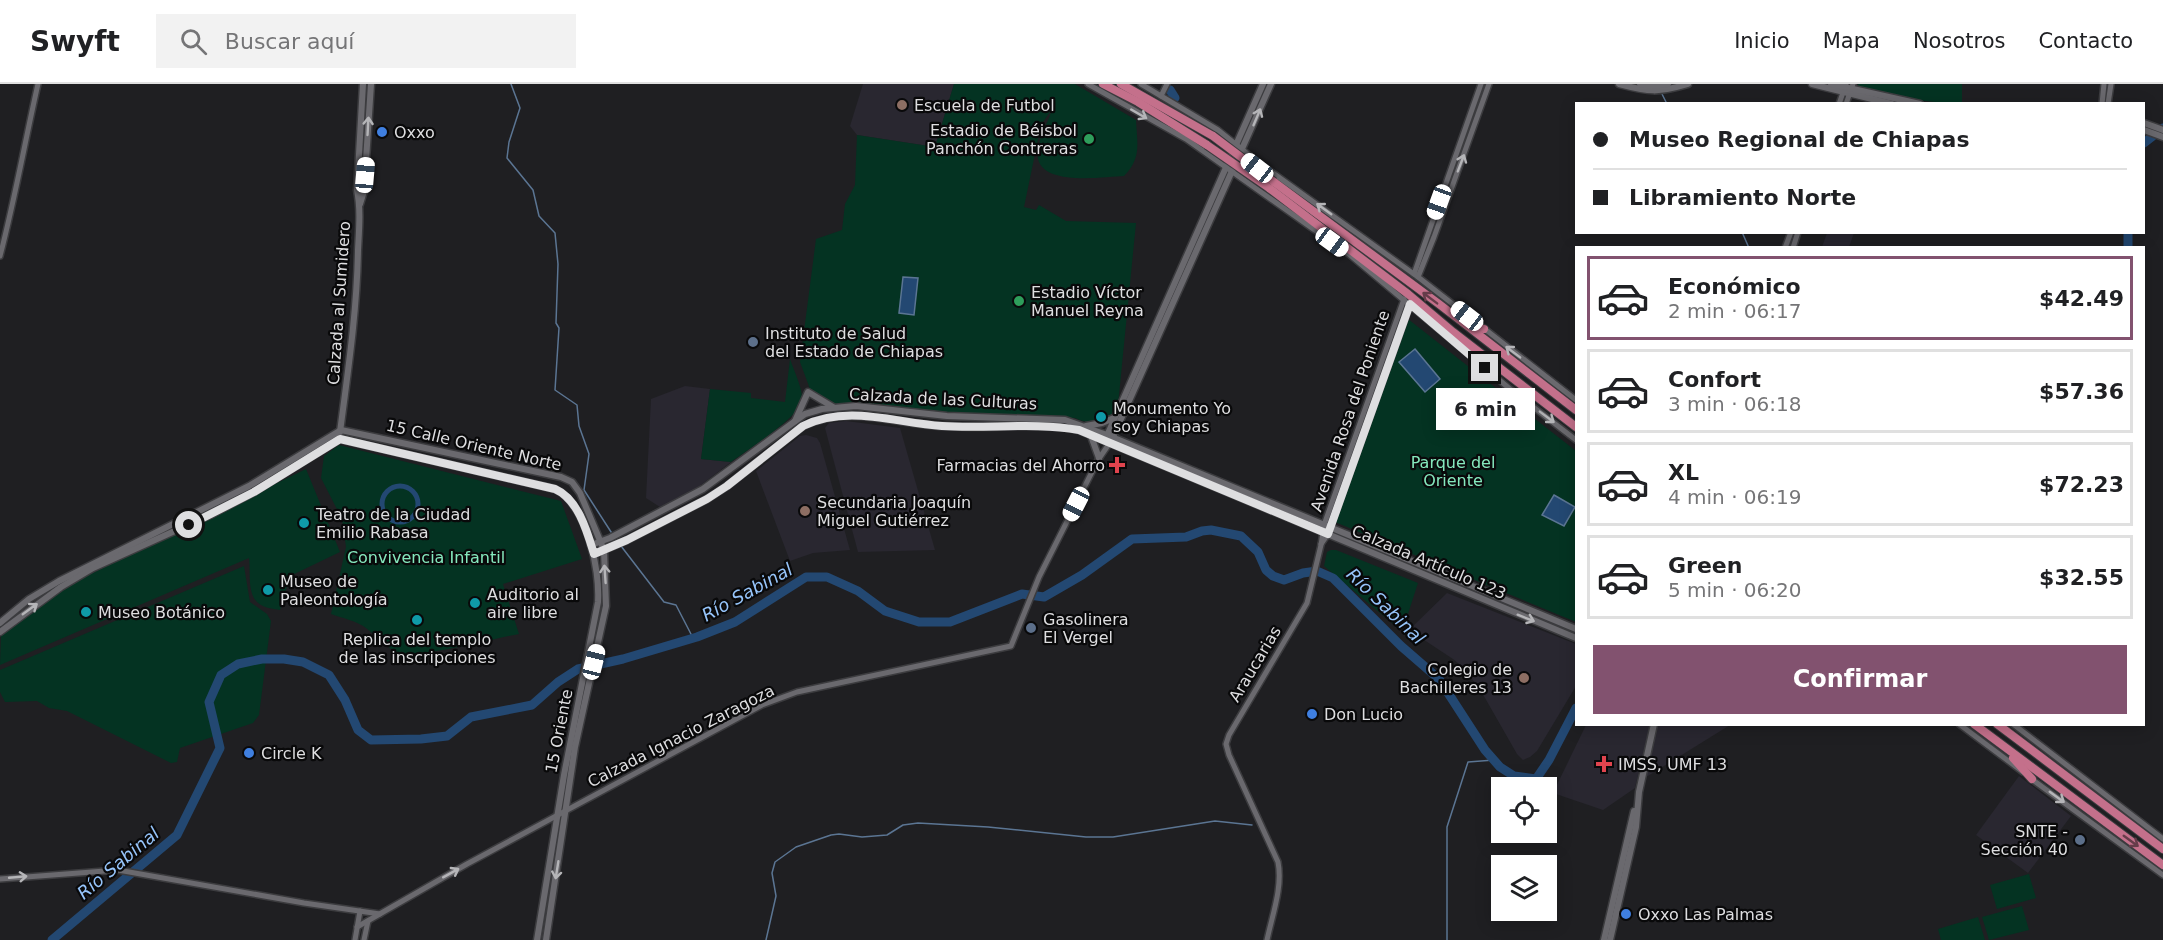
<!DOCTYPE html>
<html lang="es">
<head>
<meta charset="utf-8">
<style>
	:root { --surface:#fff; --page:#f2f2f2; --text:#202124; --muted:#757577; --line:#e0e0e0; --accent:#82526f }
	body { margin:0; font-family:"DejaVu Sans",sans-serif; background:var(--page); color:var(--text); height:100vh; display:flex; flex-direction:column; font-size:22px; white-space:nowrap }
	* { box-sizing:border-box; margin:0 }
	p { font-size:20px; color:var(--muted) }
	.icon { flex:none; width:33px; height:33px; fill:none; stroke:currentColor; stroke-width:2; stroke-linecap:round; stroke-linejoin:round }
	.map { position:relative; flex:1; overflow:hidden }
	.details { position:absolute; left:1575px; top:162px; width:570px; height:480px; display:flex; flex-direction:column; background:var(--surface); border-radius:0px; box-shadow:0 3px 15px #0003 }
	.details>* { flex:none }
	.guide { position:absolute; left:1575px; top:18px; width:570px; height:132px; border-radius:0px; box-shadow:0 3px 15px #0003; display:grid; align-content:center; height:132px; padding:0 18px; background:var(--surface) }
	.controls { position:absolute; left:1491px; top:693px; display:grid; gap:12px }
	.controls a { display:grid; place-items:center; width:66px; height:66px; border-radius:0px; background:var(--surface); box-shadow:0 3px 15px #0003; font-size:30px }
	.end { position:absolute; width:27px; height:27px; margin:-14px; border:8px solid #dedee0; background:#111; box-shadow:0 0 0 3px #111 }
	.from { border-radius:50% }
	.bubble { position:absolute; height:42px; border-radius:0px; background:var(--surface); box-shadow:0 3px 15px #0003; font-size:20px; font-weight:800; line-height:42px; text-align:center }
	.car { position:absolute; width:18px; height:36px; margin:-18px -9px; border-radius:8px; box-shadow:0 0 4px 2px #0007; background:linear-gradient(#fff 24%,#345 0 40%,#fff 0 76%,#345 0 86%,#fff 0) }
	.guide b { display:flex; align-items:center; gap:21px; height:57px; font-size:22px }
	.guide b+b { border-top:2px solid var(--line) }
	.guide i { width:15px; height:15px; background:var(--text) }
	ul { padding:10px 0 0; list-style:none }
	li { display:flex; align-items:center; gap:18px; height:84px; margin:0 12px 9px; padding:0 6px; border:3px solid var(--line); border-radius:0px }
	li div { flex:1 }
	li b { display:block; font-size:22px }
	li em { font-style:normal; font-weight:800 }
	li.selected { border-color:var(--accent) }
	li>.icon { width:54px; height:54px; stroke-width:1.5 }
	.button { display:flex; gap:12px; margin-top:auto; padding:12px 18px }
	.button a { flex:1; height:69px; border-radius:0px; background:var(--accent); color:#fff; font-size:24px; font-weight:800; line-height:69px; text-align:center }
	header { display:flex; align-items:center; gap:36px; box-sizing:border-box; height:84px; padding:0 30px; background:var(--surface); border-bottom:2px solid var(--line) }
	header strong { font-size:28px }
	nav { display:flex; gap:33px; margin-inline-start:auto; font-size:21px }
	.search { width:420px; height:54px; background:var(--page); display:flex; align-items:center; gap:15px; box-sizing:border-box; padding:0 21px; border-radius:0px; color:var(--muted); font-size:22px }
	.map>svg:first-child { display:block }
</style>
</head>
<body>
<header>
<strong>Swyft</strong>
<div class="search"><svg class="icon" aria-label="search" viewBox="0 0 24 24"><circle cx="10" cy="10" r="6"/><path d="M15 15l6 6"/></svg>Buscar aquí</div>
<nav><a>Inicio</a><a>Mapa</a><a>Nosotros</a><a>Contacto</a></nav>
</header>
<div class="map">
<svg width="2163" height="856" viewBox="0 0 2163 856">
	<rect width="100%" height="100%" fill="#1f1f22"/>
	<!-- built -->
	<g fill="#292730">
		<path d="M863,0H954L935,63L857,51L850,42Z"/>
		<path d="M1827,149V148L1854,149L1849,163H1822Z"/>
		<path d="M685,302L710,305L701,375L731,378L697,404L660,423L646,414L651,315Z"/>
		<path d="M846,337L900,344L935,466L858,468L825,344L829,339Z"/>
		<path d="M806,351L817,354L820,359L850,466L813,469L790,477L756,387L800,352Z"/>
		<path d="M1447,509L1576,560V602L1537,667L1530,673L1523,676L1517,670L1485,614L1466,586L1453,575L1409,546Z"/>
		<path d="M1586,641H1650L1635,704L1603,726L1553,709Z"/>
		<path d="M1656,641H1730L1643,695Z"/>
		<path d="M2019,692L2071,732L2028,789L1976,751Z"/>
	</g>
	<!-- green -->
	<g fill="#043322">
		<path d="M954,0H1075L1136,36C1137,59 1142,74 1124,92C1101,93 1031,104 1038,65C1040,50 1049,37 1052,25L1041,41L1024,123L1036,126L1039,121L1066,137L1136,139L1118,321C1109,340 1092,342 1075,334L947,330L863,320H833L810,305L800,278L816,155L842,146L845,120L855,101L857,51L935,63Z"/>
		<path d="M1858,0H1962V19C1926,19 1894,13 1859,4Z"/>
		<path d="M1408,235L1576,367V538L1335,438Z"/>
		<path d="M790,275C794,287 803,305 802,316C800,333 746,367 731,378L701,375L710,305L751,309V314L785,318Z"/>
		<path d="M339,361L561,417L582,475L503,500L519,550C497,554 417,575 399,569C386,564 377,552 366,544C357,537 342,534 331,530L346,463L342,435L321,394L324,372Z"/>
		<path d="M306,385L340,468L290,492L280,526C274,525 266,524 261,521C246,513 251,488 249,474L0,581L1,551L60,505Z"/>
		<path d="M1331,466H1336L1418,499L1404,542L1399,545L1324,482L1327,468Z"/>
		<path d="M244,482L250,518L267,530L271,537L259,631L253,639L180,664L177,678L171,679L67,627L49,624L37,617L5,618L0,608V586Z"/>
		<path d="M2029,790L2036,814L1997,825L1990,801Z"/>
		<path d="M2022,822L2029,846L1989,856L1982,833Z"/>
		<path d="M1978,833L1985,856H1941L1938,845Z"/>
	</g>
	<!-- water -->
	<g fill="#234872" stroke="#5b7593" stroke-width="1.5">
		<path d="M903,193L918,194L914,231L899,229Z"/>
		<path d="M1415,265L1440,295L1425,308L1399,278Z"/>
		<path d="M1554,411L1575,423L1564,442L1542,431Z"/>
	</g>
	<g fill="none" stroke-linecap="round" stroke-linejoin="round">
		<!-- stream -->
		<g stroke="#5b7593" stroke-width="1.5">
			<path d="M511,0L520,24L509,58L507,74L533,106L539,132L555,149L558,180L556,239L559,244L555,306L577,321L579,342L589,370L584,406L613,451"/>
			<path d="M1661,8L1667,20"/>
			<path d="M1742,148L1749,164"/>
			<path d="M621,462L664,518L676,521L693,554"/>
			<path d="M766,856L776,812L772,789L775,778L796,763L831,751L839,750L862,753L887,751L903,741L918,739L988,743L1086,753H1113L1215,737L1252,741"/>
			<path d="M1447,856V743L1468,678L1494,676"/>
		</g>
		<!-- canal -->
		<circle stroke="#234872" stroke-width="5" cx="400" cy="420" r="18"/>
		<!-- river -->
		<g stroke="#234872" stroke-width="9">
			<path d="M1170,6L1175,14"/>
			<path d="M2144,59L2163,44"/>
			<path d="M2128,148V164"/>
			<path d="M52,856L177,751L220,664L209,618L221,591L238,580L262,575H284L303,578L329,591L345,616L358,646L371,656L421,655L447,652L471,633L532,621L558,598L578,585L623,575L697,553L735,538L806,493H827L858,507L885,527L919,538H950L1022,510L1044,513L1082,491L1132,455L1186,453L1202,447L1211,446L1241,452L1258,468L1266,486L1273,492L1284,496L1303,489L1317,487L1333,494L1401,562L1439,595L1485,666L1500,683L1514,692L1536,695L1549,676L1576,624"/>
		</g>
		<defs>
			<g id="tertiary">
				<path d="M1088,0L1186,55L1350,171L1510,305L1576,356"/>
				<path d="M1141,0L1218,46L1259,79L1418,193L1576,316"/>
				<path d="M1161,12L1167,0"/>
				<path d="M1839,20L1846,0"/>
				<path d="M1846,20L1853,0"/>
				<path d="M2102,20L2104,0"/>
				<path d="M2108,20L2111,0"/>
				<path d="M1785,164L1791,148"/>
				<path d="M1793,164L1798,148"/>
				<path d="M0,172C15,115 25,57 38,0"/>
				<path d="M1414,190L1481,0"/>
				<path d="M1418,193L1434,153L1489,0"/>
				<path d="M1321,460L1328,450L1410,221"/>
				<path d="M1959,640L2023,688"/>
				<path d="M2013,640L2163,755"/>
				<path d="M2030,694L2163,791"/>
				<path d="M0,795L118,786L304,819L380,830"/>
				<path d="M357,843L467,780L762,621L797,608L1011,562L1039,493L1098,376L1109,360"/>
				<path d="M355,856L360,827"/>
				<path d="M364,856L368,837"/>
				<path d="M1267,856C1272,832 1283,803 1278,778L1229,671L1226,660L1229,651L1307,519L1321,461L1324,441L1404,215"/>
			</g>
			<g id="secondary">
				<path d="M1619,0C1649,8 1658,9 1688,0"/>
				<path d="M1640,0L1653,2L1668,0"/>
				<path d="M1812,0L1892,20"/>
				<path d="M1831,0L1920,20"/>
				<path d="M2144,39L2163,46"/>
				<path d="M2144,46L2163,53"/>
				<path d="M360,120L364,107L371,0"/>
				<path d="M795,337L808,308L833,323"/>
				<path d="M1086,342L1102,339L1114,334"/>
				<path d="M340,348C348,287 357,227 358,166C359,146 361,126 357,106L363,0"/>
				<path d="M1091,352L1099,374"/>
				<path d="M1106,354L1263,0"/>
				<path d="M340,355L555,405C587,420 600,485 598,518L564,691L537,856"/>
				<path d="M1112,355L1271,0"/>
				<path d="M591,461L610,454L703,405L794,338L805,330L822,325L856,322L947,332L1065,336L1107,351L1576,545"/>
				<path d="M594,470L627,456L707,415L727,402L803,342C849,320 896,340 943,342C983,344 1023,341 1063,343L1079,346L1576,554"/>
				<path d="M0,539L29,515L59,497L249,402L341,346L561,393L572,398L580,409L604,466L606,522L575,663L546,856"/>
				<path d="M0,548L61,503L93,484L210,431L254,408L340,355"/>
				<path d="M1604,856L1634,727"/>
				<path d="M1610,856L1636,743L1639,708L1654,640"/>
			</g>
			<g id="trunk">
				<path d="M1103,0L1138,18L1207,61"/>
				<path d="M1121,0L1213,52"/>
				<path d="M1274,98L1439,220L1576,326"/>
				<path d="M1269,104L1408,210L1453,248L1576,343"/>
				<path d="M1468,241L1484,245"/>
				<path d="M1974,640L2163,781"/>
				<path d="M1997,640L2163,765"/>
				<path d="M2013,674L2032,695"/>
			</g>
		</defs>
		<!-- tertiary casing -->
		<use href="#tertiary" stroke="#3c3c3f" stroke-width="8"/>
		<!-- secondary casing -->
		<use href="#secondary" stroke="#3c3c3f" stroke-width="9"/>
		<!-- trunk casing -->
		<use href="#trunk" stroke="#3c3c3f" stroke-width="10"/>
		<!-- tertiary -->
		<use href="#tertiary" stroke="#6a696e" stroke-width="5"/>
		<!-- secondary -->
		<use href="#secondary" stroke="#6a696e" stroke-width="6"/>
		<!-- trunk -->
		<use href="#trunk" stroke="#c4708b" stroke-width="8"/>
		<defs>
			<g id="trunk-bridge">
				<path d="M1213,52L1274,98"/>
				<path d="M1207,61L1269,104"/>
			</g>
		</defs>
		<!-- trunk-bridge casing -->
		<use href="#trunk-bridge" stroke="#3c3c3f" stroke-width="10" stroke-linecap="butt"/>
		<!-- trunk-bridge -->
		<use href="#trunk-bridge" stroke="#c4708b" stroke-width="8"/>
	</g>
	<!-- one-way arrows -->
	<defs><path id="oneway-shaft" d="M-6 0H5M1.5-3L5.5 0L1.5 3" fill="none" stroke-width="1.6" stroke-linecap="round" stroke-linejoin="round" transform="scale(1.5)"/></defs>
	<g stroke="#b5b5b8">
		<use href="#oneway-shaft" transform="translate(1139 30) rotate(30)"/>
		<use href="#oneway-shaft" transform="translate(1257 33) rotate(-67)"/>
		<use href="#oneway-shaft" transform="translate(368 42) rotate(-87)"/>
		<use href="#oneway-shaft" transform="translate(1461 79) rotate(-69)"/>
		<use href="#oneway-shaft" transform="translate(1324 125) rotate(-144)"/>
		<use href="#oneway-shaft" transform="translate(1513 268) rotate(-143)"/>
		<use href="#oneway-shaft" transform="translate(1547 333) rotate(37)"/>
		<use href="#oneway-shaft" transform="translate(605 490) rotate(-94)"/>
		<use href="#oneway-shaft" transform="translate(30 525) rotate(-36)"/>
		<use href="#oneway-shaft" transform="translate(1526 534) rotate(22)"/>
		<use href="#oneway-shaft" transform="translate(2057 713) rotate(36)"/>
		<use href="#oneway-shaft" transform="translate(557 786) rotate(99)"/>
		<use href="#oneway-shaft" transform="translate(451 789) rotate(-29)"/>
		<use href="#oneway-shaft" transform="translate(18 793) rotate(-5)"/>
	</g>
	<g stroke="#663c4a">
		<use href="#oneway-shaft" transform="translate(1430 214) rotate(-143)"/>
		<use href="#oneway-shaft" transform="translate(2131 757) rotate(36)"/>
	</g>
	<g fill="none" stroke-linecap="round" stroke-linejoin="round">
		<!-- route -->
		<path stroke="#dedee0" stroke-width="8" d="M189,441L254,408L340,355L555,405C578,415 587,447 594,470L627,456L707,415L727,402L803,342C848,320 895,339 942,342C988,345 1034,338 1079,346L1328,450L1410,220L1485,284"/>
	</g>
	<!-- markers -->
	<g fill="#8d6e63" stroke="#09090a" stroke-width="2">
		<circle cx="902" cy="21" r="6"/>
		<circle cx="805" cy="427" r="6"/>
		<circle cx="1524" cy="594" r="6"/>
	</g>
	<g fill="#3f7fe0" stroke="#09090a" stroke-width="2">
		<circle cx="382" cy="48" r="6"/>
		<circle cx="1312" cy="630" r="6"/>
		<circle cx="249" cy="669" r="6"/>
		<circle cx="1626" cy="830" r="6"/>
	</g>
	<g fill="#2e9e5b" stroke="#09090a" stroke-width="2">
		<circle cx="1089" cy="55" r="6"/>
		<circle cx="1019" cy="217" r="6"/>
	</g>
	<g fill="#5c6f8a" stroke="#09090a" stroke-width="2">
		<circle cx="753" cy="258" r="6"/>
		<circle cx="1031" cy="544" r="6"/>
		<circle cx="2080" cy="756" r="6"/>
	</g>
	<g fill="#0f9aa8" stroke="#09090a" stroke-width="2">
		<circle cx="1101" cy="333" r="6"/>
		<circle cx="304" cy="439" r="6"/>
		<circle cx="268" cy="506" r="6"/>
		<circle cx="475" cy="519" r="6"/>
		<circle cx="86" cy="528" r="6"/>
		<circle cx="417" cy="536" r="6"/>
	</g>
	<g fill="#e0444e" stroke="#09090a" stroke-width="2">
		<path d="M1114 372h6v6h6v6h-6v6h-6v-6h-6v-6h6z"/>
		<path d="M1601 671h6v6h6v6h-6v6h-6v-6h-6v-6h6z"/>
	</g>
	<g text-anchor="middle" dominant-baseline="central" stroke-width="4.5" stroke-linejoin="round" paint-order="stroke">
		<!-- poi labels -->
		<g font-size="16" fill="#dedee0" stroke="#09090a" text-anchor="start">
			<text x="914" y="21">Escuela de Futbol</text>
			<text x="1077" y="46" text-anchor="end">Estadio de Béisbol<tspan x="1077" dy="18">Panchón Contreras</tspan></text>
			<text x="394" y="48">Oxxo</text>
			<text x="1031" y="208">Estadio Víctor<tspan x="1031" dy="18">Manuel Reyna</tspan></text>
			<text x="765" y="249">Instituto de Salud<tspan x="765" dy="18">del Estado de Chiapas</tspan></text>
			<text x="1113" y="324">Monumento Yo<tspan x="1113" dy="18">soy Chiapas</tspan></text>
			<text x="1105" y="381" text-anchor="end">Farmacias del Ahorro</text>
			<text x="817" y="418">Secundaria Joaquín<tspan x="817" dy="18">Miguel Gutiérrez</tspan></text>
			<text x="316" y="430">Teatro de la Ciudad<tspan x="316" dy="18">Emilio Rabasa</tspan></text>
			<text x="280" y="497">Museo de<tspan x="280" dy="18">Paleontología</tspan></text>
			<text x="487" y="510">Auditorio al<tspan x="487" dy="18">aire libre</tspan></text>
			<text x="98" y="528">Museo Botánico</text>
			<text x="1043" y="535">Gasolinera<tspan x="1043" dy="18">El Vergel</tspan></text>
			<text x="417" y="555" text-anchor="middle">Replica del templo<tspan x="417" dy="18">de las inscripciones</tspan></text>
			<text x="1512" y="585" text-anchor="end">Colegio de<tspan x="1512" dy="18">Bachilleres 13</tspan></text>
			<text x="1324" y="630">Don Lucio</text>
			<text x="261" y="669">Circle K</text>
			<text x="1618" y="680">IMSS, UMF 13</text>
			<text x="2068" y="747" text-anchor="end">SNTE -<tspan x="2068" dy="18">Sección 40</tspan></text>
			<text x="1638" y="830">Oxxo Las Palmas</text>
		</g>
		<!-- street labels -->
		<g font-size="16" fill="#dedee0" stroke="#09090a">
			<text transform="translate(339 219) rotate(-86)">Calzada al Sumidero</text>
			<text transform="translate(943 315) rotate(3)">Calzada de las Culturas</text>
			<text transform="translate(1350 327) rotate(-71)">Avenida Rosa del Poniente</text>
			<text transform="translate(474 361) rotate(13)">15 Calle Oriente Norte</text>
			<text transform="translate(1429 478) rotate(23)">Calzada Artículo 123</text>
			<text transform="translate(1255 580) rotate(-59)">Araucarias</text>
			<text transform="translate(559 647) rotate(-79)">15 Oriente</text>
			<text transform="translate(681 652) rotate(-27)">Calzada Ignacio Zaragoza</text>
		</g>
		<!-- park labels -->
		<g font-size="16" fill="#85e8bd" stroke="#09090a">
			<text x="1453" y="378">Parque del<tspan x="1453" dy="18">Oriente</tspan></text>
			<text x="426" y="473">Convivencia Infantil</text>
		</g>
		<!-- water labels -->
		<g font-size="18" font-style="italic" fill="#96c4fa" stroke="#09090a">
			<text transform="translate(747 508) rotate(-29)">Río Sabinal</text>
			<text transform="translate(1386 522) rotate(44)">Río Sabinal</text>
			<text transform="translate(118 779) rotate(-40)">Río Sabinal</text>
		</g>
	</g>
</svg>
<div class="controls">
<a><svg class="icon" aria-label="locate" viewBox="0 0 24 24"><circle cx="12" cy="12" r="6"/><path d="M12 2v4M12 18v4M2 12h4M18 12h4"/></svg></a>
<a><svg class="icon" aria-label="layers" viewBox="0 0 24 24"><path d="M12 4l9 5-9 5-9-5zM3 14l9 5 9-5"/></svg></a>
</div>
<i class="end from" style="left:189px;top:441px"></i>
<i class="end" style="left:1485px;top:284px"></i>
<div class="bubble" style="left:1436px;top:304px;width:99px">6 min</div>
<i class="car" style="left:1257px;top:84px;rotate:308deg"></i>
<i class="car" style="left:365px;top:91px;rotate:5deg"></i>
<i class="car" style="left:1439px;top:118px;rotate:200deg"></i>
<i class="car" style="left:1332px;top:158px;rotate:126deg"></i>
<i class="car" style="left:1467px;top:232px;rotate:308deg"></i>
<i class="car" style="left:1076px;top:420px;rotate:207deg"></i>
<i class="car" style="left:594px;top:578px;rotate:14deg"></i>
<div class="guide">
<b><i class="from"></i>Museo Regional de Chiapas</b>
<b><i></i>Libramiento Norte</b>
</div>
<section class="details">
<ul>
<li class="selected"><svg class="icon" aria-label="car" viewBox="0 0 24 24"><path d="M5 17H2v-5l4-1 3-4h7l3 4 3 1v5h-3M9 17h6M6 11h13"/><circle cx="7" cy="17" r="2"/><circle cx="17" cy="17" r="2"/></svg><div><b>Económico</b><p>2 min · 06:17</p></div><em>$42.49</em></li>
<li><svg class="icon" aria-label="car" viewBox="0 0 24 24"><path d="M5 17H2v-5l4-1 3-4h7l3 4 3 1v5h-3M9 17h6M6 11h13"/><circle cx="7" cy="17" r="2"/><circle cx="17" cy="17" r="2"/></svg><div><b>Confort</b><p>3 min · 06:18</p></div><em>$57.36</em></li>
<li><svg class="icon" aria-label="car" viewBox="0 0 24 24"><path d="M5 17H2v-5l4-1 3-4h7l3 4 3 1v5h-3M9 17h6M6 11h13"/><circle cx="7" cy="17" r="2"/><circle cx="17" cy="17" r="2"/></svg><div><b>XL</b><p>4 min · 06:19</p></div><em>$72.23</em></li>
<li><svg class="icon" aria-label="car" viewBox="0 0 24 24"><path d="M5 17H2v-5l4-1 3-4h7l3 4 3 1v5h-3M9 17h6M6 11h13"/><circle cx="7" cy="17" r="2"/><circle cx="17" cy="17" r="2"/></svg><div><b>Green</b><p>5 min · 06:20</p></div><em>$32.55</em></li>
</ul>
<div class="button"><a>Confirmar</a></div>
</section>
</div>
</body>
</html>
